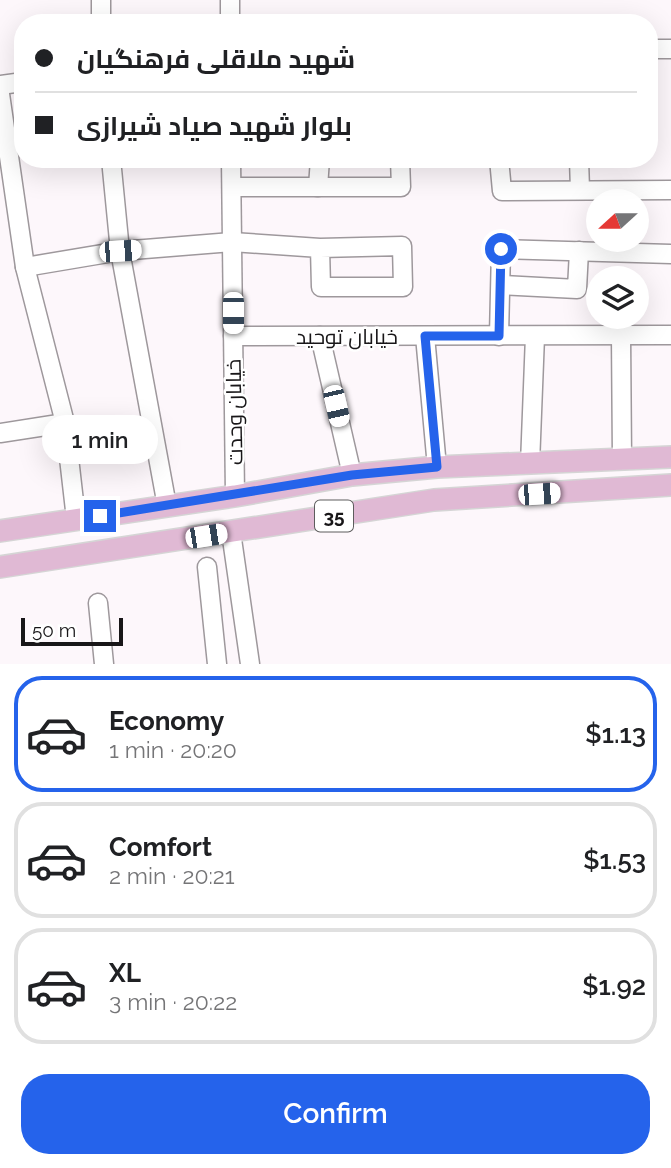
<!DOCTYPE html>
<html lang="en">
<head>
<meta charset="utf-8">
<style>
	:root { --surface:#fff; --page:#f2f2f2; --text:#202124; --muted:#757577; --line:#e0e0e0; --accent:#2563eb }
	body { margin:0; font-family:Raleway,Cairo,sans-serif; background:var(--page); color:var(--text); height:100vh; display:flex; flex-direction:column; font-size:26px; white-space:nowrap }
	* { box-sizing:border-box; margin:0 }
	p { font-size:23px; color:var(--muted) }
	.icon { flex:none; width:38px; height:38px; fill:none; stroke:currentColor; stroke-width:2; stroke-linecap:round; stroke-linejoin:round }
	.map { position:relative; height:664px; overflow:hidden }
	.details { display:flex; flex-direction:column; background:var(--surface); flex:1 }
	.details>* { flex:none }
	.banner { position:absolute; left:14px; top:14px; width:644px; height:154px; border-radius:28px; box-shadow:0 7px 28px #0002; display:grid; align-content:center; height:154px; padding:0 21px; background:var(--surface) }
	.needle { width:46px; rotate:249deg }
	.tools { position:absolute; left:586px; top:189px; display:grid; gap:14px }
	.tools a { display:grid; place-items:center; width:63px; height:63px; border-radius:50%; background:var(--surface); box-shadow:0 7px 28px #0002; font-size:35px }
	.scale { position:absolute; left:21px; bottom:18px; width:102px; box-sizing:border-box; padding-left:7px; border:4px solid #181618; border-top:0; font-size:19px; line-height:24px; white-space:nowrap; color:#181618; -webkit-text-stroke:5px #fff; paint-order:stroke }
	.end { position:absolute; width:32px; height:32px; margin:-16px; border:9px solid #2563eb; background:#fff; box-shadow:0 0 0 4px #fff }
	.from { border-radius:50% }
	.bubble { position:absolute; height:49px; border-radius:24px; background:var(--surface); box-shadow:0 7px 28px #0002; font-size:23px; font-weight:600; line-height:49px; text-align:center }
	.car { position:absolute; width:21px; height:42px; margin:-21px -10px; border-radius:9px; box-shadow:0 0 5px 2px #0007; background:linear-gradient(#fff 24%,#345 0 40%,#fff 0 76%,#345 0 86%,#fff 0) }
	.banner b { display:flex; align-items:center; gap:24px; height:66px; font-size:26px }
	.banner b+b { border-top:2px solid var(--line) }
	.banner i { width:18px; height:18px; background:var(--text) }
	ul { padding:12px 0 0; list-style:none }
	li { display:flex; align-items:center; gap:21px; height:116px; margin:0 14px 10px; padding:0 7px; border:4px solid var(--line); border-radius:28px }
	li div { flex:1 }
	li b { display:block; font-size:26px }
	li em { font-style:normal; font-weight:600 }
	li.selected { border-color:var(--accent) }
	li>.icon { width:63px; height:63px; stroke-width:1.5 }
	.action { display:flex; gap:14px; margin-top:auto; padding:14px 21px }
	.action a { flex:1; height:80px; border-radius:28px; background:var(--accent); color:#fff; font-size:28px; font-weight:600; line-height:80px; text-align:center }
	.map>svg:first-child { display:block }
</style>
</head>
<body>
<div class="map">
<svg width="671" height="664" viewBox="0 0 671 664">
	<rect width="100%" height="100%" fill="#fdf7fb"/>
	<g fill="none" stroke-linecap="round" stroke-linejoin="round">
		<defs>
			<g id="minor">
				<path d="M101,0V23"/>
				<path d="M230,0V23"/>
				<path d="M649,49H671"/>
				<path d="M0,85L23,82"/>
				<path d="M0,94L25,267L65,423L76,519"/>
				<path d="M111,159L120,251L167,506"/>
				<path d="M231,159L235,496"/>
				<path d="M499,159L502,191L671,190"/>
				<path d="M579,159L580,190"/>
				<path d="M232,187H401L400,159"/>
				<path d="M318,187L320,159"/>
				<path d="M25,267L120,251L232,242L320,248L402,246L403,287H321L320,248"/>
				<path d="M501,285L577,289L579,251"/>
				<path d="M621,335L622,460"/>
				<path d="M233,336L671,335"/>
				<path d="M320,336L352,475"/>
				<path d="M425,336L437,467"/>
				<path d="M499,336L501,249L671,254"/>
				<path d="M0,433L65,423"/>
				<path d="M530,464L535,336"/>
				<path d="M231,532L250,664"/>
				<path d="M207,567L217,664"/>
				<path d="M98,603L104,664"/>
			</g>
			<g id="major">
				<path d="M0,531L235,496L352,475L437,467L671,457"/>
				<path d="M0,567L434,500L671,485"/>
			</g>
		</defs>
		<!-- minor casing -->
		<use href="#minor" stroke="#9e989c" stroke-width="21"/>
		<!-- major casing -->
		<use href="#major" stroke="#d5d5d5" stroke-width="24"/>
		<!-- minor -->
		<use href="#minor" stroke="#fff" stroke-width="18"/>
		<!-- major -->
		<use href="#major" stroke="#e0b9d4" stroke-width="21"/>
	</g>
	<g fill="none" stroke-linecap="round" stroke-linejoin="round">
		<!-- route -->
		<path stroke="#2563eb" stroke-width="9" d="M100,516L352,475L437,467L425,336H499L501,249"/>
	</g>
	<g text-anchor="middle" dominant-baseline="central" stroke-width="5" stroke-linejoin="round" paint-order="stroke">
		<!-- shield labels -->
		<rect fill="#fff" stroke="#5d5c5d" stroke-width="2" x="315" y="500.5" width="38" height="31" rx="5"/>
		<g font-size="19" font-weight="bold" fill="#181618">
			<text x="334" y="516">35</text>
		</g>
		<!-- street labels -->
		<g font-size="21" fill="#181618" stroke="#fff">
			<text x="347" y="336">خیابان توحید</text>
			<text transform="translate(234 412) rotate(-91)">خیابان وحدت</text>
		</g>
	</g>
</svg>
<div class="tools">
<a><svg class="needle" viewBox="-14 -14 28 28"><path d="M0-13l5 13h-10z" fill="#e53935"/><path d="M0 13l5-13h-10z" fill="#757577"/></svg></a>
<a><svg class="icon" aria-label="layers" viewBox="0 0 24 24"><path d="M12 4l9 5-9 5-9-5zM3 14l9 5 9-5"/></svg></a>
</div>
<div class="scale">50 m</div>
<i class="end from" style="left:501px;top:249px"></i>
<i class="end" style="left:100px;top:516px"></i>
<div class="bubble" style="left:42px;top:415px;width:116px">1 min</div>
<i class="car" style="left:120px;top:251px;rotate:86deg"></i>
<i class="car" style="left:233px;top:313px;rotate:180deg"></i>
<i class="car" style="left:336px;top:406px;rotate:167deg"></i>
<i class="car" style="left:539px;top:494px;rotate:86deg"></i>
<i class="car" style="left:206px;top:536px;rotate:81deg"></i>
<div class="banner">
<b><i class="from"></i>شهید ملاقلی فرهنگیان</b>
<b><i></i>بلوار شهید صیاد شیرازی</b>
</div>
</div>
<section class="details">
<ul>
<li class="selected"><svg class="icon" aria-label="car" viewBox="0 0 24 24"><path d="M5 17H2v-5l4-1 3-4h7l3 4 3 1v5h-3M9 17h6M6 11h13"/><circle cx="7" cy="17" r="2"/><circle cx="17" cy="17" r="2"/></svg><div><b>Economy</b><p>1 min · 20:20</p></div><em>$1.13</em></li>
<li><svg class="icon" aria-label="car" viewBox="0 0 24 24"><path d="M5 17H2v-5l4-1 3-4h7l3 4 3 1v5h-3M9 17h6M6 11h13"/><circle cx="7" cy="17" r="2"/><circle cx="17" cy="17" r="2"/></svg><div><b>Comfort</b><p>2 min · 20:21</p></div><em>$1.53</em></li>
<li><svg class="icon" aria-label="car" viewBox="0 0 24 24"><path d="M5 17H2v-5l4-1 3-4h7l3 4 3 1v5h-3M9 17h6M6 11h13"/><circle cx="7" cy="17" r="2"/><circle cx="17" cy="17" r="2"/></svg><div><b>XL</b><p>3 min · 20:22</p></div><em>$1.92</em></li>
</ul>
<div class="action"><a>Confirm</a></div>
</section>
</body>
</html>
